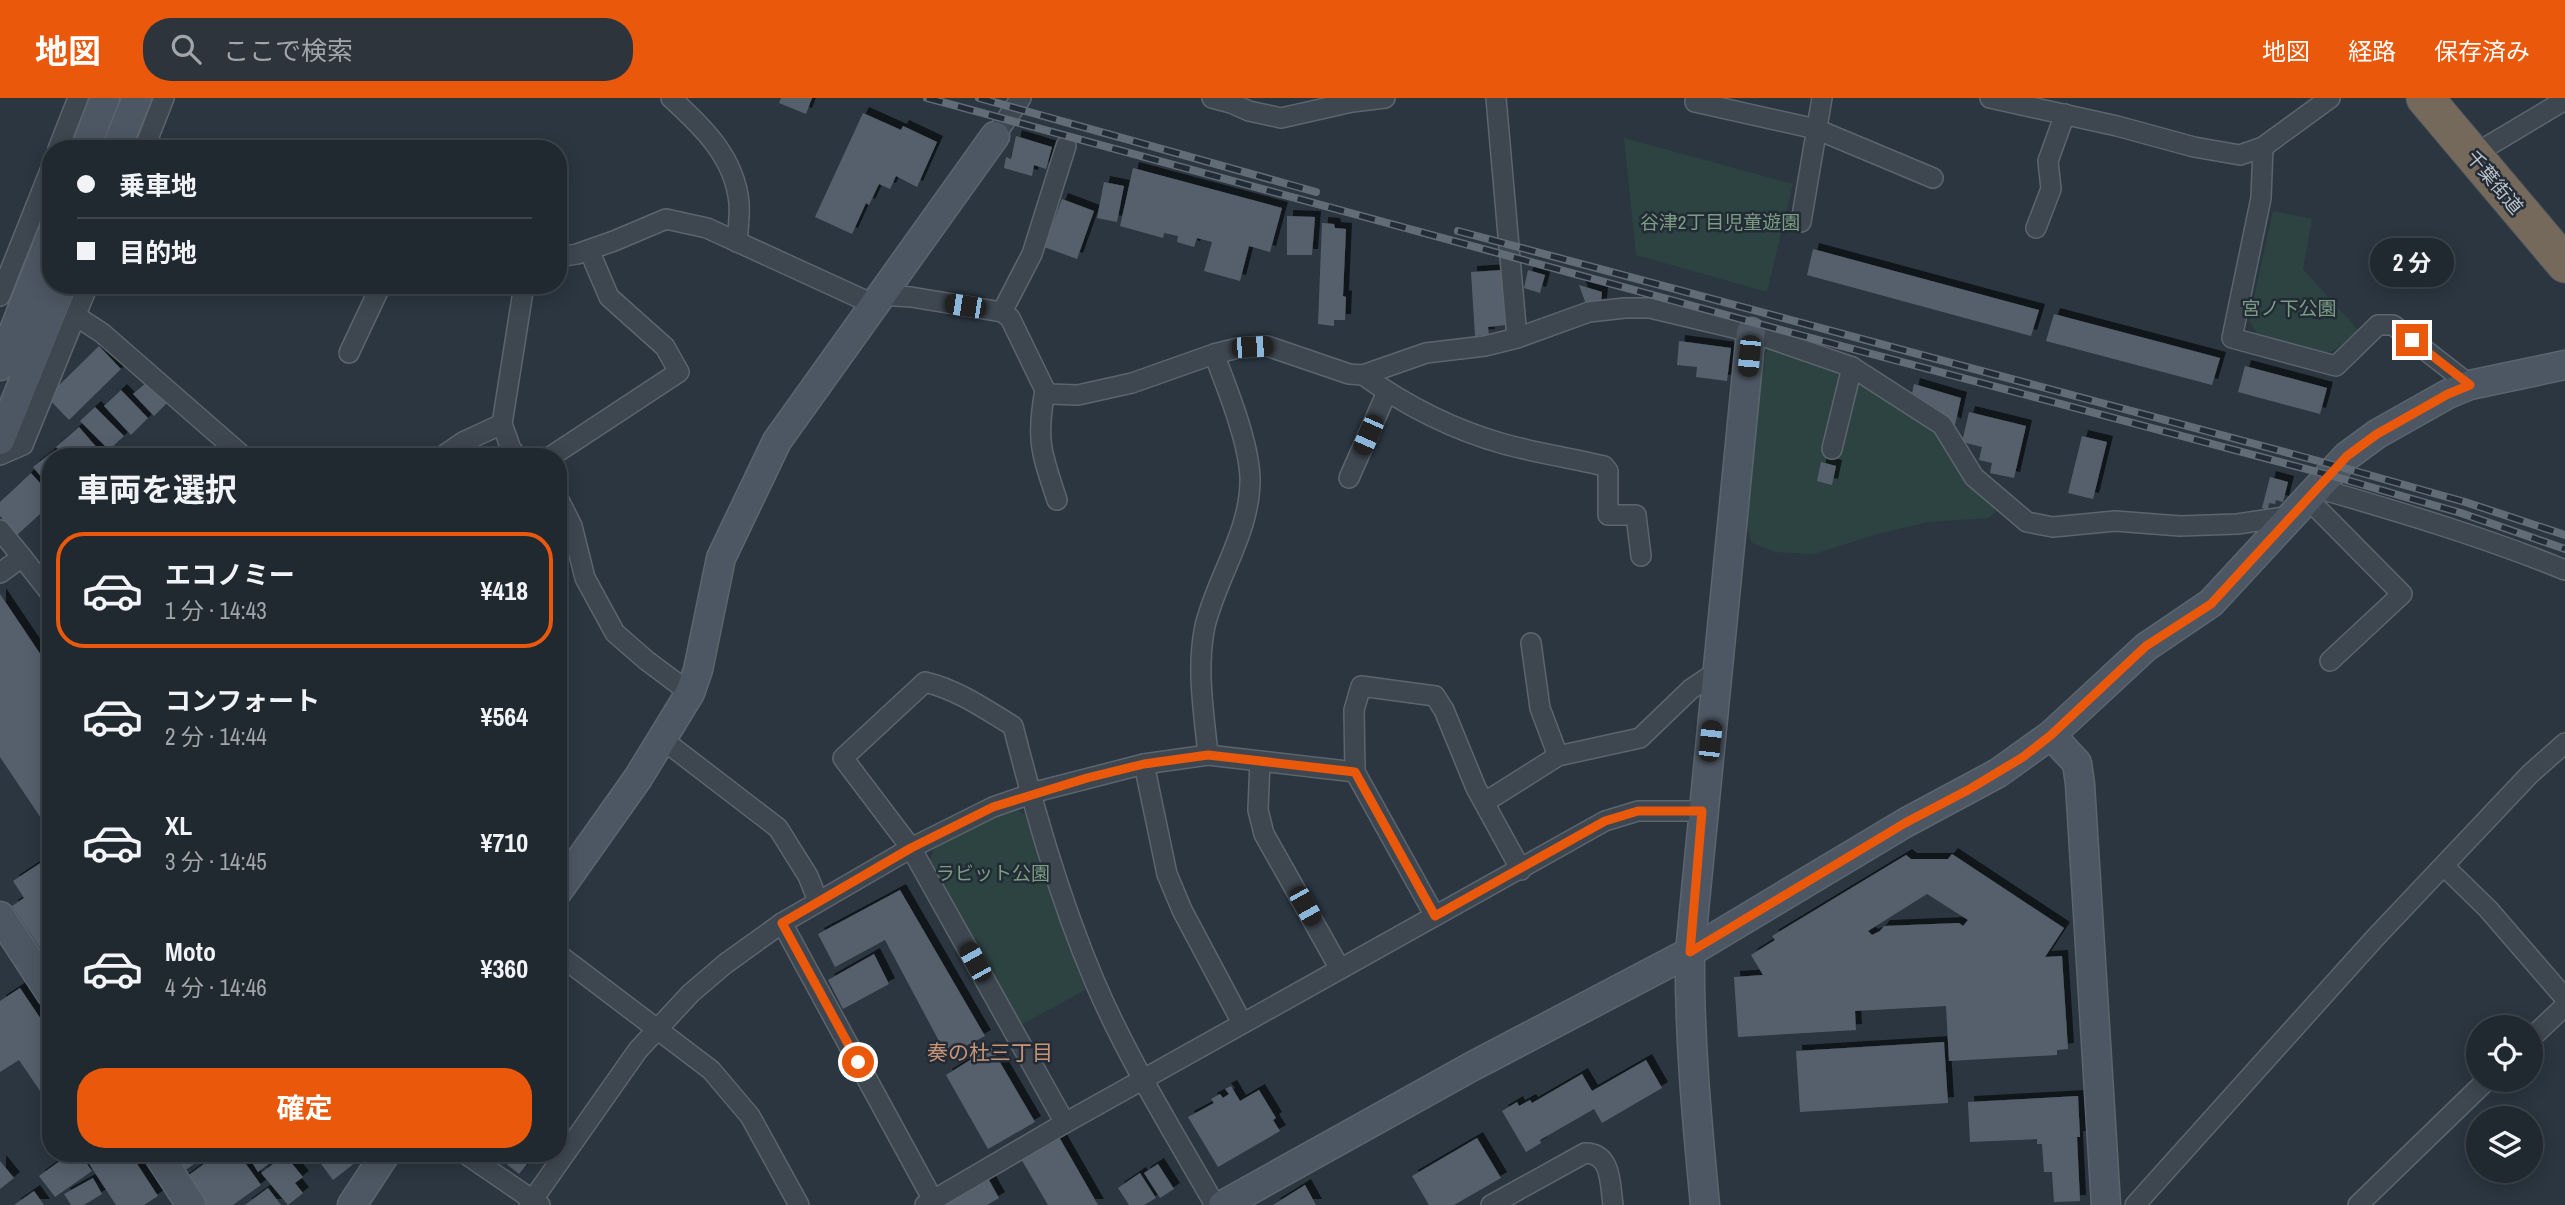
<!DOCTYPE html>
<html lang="ja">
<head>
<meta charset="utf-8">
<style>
	:root { --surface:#202830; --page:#2d343c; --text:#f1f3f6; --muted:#a2a6ab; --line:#3d444c; --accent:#ea580c }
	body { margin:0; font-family:"Archivo Narrow","Noto Sans JP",sans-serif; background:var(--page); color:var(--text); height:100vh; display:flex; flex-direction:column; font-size:26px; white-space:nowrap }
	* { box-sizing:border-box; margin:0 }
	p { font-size:23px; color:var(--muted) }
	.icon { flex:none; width:38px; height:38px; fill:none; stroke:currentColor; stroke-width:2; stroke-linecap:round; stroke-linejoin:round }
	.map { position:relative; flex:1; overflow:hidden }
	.sheet { position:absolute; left:42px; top:350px; width:525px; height:714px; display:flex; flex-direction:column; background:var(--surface); border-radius:28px; box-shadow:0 4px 18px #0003,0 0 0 2px var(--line) }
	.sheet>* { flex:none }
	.top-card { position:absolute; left:42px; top:42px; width:525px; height:154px; border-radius:28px; box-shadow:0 4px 18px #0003,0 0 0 2px var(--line); display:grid; align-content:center; height:154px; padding:0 35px; background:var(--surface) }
	.controls { position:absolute; left:2466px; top:917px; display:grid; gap:14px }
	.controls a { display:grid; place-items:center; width:77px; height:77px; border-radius:50%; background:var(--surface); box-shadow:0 4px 18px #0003,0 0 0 2px var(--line); font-size:35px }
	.end { position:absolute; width:32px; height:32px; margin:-16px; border:9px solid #ea580c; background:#fff; box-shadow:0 0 0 4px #fff }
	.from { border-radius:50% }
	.bubble { position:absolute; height:49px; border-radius:24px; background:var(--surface); box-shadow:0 4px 18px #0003,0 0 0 2px var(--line); font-size:23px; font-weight:700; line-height:49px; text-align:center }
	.car { position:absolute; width:21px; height:42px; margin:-21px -10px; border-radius:9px; box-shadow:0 0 5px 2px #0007; background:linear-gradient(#222 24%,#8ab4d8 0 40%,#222 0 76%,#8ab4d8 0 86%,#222 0) }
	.top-card b { display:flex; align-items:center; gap:24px; height:66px; font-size:26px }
	.top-card b+b { border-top:2px solid var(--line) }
	.top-card i { width:18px; height:18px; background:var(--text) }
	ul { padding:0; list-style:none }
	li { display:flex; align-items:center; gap:21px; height:116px; margin:0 14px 10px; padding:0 21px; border:4px solid transparent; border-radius:28px }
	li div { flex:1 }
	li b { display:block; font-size:26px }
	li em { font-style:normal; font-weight:700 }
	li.active { border-color:var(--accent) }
	li>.icon { width:63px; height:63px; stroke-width:1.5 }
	h2 { padding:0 35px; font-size:32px; line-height:84px }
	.button { display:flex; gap:14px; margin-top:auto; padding:14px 35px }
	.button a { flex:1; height:80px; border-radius:28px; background:var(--accent); color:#fff; font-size:28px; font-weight:700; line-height:80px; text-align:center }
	header { display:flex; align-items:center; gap:42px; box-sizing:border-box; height:98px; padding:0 35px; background:var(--accent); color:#fff }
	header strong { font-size:33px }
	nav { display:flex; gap:38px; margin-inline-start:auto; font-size:24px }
	.search { width:490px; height:63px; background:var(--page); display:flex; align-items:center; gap:18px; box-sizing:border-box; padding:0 24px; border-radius:28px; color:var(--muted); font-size:26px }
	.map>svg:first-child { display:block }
</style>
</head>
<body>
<header>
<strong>地図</strong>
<div class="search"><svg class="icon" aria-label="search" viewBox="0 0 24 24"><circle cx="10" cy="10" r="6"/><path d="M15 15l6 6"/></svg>ここで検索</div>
<nav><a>地図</a><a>経路</a><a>保存済み</a></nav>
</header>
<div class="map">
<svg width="2565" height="1107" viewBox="0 0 2565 1107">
	<defs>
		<filter id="shadow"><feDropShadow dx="6" dy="-6" stdDeviation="0" flood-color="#0009"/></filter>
	</defs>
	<rect width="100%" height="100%" fill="#2b3640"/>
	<!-- green -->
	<g fill="#2d4342">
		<path d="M1624,40L1793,86L1767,194L1636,157Z"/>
		<path d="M2273,113L2312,121L2303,171L2358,232L2334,253L2316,256L2261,242L2249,222Z"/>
		<path d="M1768,250L1890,285L1931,329L1981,369L2000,409L1989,420L1928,424L1874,437L1814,456L1775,454L1752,445L1740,412L1755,284Z"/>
		<path d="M1010,707L1025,717L1085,892L1021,927L929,764L936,746Z"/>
	</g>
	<!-- building -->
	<g fill="#56616d" fill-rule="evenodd" filter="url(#shadow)">
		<path d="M781,0H812L806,16L779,5Z"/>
		<path d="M863,15L901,32L903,28L937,44L917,89L896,78L890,91L879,86L869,107L866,105L852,136L815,119Z"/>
		<path d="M1016,38L1052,49L1046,71L1034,67L1032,78L1004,70L1006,59L1011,61Z"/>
		<path d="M1133,70L1282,110L1270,154L1249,148L1240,183L1204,173L1212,144L1197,140L1194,149L1177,144L1178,138L1164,135L1163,140L1120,128Z"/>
		<path d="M1104,84L1124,88L1117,124L1097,120Z"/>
		<path d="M1062,101L1094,113L1077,161L1044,149Z"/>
		<path d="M1287,118L1315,119L1312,157H1287Z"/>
		<path d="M1322,125L1334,126L1335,130L1346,131L1343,198L1346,199L1345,222H1334V228L1318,226Z"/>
		<path d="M1813,151L2039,212L2031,238L1807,177Z"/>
		<path d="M1502,172L1506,227L1488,229L1489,237L1475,238L1471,174Z"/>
		<path d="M1528,172L1545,177L1540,195L1524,190Z"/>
		<path d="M1579,187L1602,194L1601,206L1587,209Z"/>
		<path d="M2054,216L2220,260L2212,287L2046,243Z"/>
		<path d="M1679,243L1731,250L1727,283L1696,279L1697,269L1677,267Z"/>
		<path d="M99,248L121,271L69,322L47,299Z"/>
		<path d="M2245,268L2327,290L2320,316L2238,294Z"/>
		<path d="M148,283L168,304L154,318L133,296Z"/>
		<path d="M1914,286L1961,300L1955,327L1936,310L1912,296Z"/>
		<path d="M121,292L148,320L131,337L104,308Z"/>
		<path d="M95,309L124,338L109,352L80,323Z"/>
		<path d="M1969,314L2026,328L2014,380L1990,375L1992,365L1979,362L1982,349L1962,344Z"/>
		<path d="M79,329L105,359H65L56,349Z"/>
		<path d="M2082,338L2107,344L2093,401L2068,395Z"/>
		<path d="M51,355L54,359H51V391L33,369Z"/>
		<path d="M1821,364L1836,368L1832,387L1817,383Z"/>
		<path d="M31,375L51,397V406L17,437L0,418V404Z"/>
		<path d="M2270,379L2288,384L2283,404L2276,402L2275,406L2269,405L2268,412L2262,410Z"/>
		<path d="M0,496L51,572V735L0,659Z"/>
		<path d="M1952,756L2064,830L2045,859L2062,858L2068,951L2057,952V957L1949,963L1946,908L1855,913L1856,932L1738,939L1734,879L1763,877L1751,857L1775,842L1772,838L1906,757L1911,761H1948ZM1927,796L1968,822L1963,828L1959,825L1884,828L1880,833L1872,837L1868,833Z"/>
		<path d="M51,758V847L42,853L12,808L24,800L13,783Z"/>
		<path d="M900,792L985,938L947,958L885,842L835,869L818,836Z"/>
		<path d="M874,856L889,886L843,911L828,882Z"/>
		<path d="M20,890L51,936V1009L19,962L0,974V903Z"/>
		<path d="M1944,944L1948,1005L1800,1014L1796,953Z"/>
		<path d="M991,949L1035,1024L988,1051L946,977Z"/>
		<path d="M1646,962L1662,990L1602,1025L1594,1011L1540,1042L1541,1045L1526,1054L1502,1013L1517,1004L1519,1008L1530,1002L1532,1005L1582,976L1592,993Z"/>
		<path d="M1231,988L1240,1003L1259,992L1276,1020L1273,1022L1280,1033L1218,1069L1188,1019L1214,1005L1211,1001L1220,996L1223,1000L1229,996L1225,991Z"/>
		<path d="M2078,998L2080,1039H2077L2080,1103L2054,1104L2052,1074H2044L2042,1046H2037V1041L1970,1044L1968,1004Z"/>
		<path d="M1059,1039L1098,1107H1048L1021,1061Z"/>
		<path d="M1477,1040L1501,1080L1454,1107H1429L1412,1078Z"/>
		<path d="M71,1055H79L92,1073L55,1099L39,1078Z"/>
		<path d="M82,1055H130L158,1098L144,1107H116Z"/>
		<path d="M167,1055H210L181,1075Z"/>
		<path d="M219,1055H238L261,1087L233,1107H201L182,1082Z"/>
		<path d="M246,1055H265L271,1064L258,1074Z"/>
		<path d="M313,1055H356L360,1061L333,1082Z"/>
		<path d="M493,1055H536L519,1076Z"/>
		<path d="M285,1057L303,1079L295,1085L303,1095L288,1107L261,1075Z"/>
		<path d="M0,1063L14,1080L0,1091Z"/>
		<path d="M1158,1066L1174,1091L1160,1100L1144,1075Z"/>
		<path d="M1140,1075L1156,1100L1144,1107H1129L1118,1090Z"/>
		<path d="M93,1080L102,1096L84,1107H71L64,1096Z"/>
		<path d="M989,1082L999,1100L987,1107H944Z"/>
		<path d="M1305,1087L1316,1107H1273Z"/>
		<path d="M268,1090L281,1107H245Z"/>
		<path d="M34,1093L44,1107H14Z"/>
	</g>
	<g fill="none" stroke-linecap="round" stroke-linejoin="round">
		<defs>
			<g id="street">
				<path d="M671,0C703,29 735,60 739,105C740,118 738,131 737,144"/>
				<path d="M1212,0L1231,5L1249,13L1281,20L1352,4L1385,0"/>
				<path d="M1496,0L1517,240"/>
				<path d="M1696,0L1695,4L1816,31L1933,80"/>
				<path d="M1990,0L2117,28L2194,49L2240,57L2263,49L2330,0"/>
				<path d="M995,38L1021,0"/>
				<path d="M2263,49L2261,100L2232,240L2336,268L2378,227H2393L2470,287"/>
				<path d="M58,51L78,0"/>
				<path d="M144,51L164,0"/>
				<path d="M2473,57L2565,2"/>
				<path d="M1801,124L1822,0"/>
				<path d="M2036,130L2051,91L2048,63L2065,16"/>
				<path d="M558,159L577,156L614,143L666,121L707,130L875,207"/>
				<path d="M881,197L911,199L1002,214L1010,220L1045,292L1050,296L1078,297L1132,285L1214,256L1238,250L1267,248L1349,276L1363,277L1426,255L1485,248L1517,240L1589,214L1625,210H1650L1751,234L1852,269L1942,327L1974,379L2027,424L2053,429L2115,423L2180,428L2237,426L2291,418"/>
				<path d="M0,198L51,70"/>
				<path d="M1002,214L1032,156L1066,48"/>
				<path d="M76,218L102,235L244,359"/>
				<path d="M349,255L381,187"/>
				<path d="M1363,277C1405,307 1454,332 1504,346C1537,355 1571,360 1604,368L1608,373V417H1636L1641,458"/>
				<path d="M1045,292C1036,342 1041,354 1057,402"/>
				<path d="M1832,351L1852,269"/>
				<path d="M0,357L23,347L88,187"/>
				<path d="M441,359L463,344L502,326"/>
				<path d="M518,359L511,351L502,326L524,187"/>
				<path d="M550,359L679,274L665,249L609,199L589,152"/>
				<path d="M1349,380L1387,294"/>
				<path d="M2317,390C2400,414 2484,439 2565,472"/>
				<path d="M558,400L572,428L585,480L615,535L646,562L690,595"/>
				<path d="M2307,400L2402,496L2330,563"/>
				<path d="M0,432L22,459L0,475"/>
				<path d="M22,459L51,496"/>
				<path d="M1531,545L1540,610L1558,658"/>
				<path d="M662,641L778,730L808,778L818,803"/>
				<path d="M1208,657C1204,614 1196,571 1205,528C1217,478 1251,433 1250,380C1249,344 1227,290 1214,256"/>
				<path d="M1260,663L1258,712L1264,736L1340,871"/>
				<path d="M1144,666L1167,776L1182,812L1242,925"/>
				<path d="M1485,704L1558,658L1640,640L1691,591L1718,573"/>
				<path d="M2444,768L2488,811L2565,900"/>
				<path d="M1435,818L1355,674L1354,612L1361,588L1435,598L1444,612L1476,690L1521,772"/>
				<path d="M782,825L933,1102"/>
				<path d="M558,856L711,972L750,1018L799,1107"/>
				<path d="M2530,941L2565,908"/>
				<path d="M1065,1025L911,750L843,660L925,584C958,592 985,611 1013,628C1035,714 1059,799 1094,882C1127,960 1173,1033 1215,1107"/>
				<path d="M464,1055L540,1107"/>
				<path d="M529,1107L638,952L691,895L725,866L782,825L911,750L993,709L1039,693L1144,666L1208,657L1355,674"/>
				<path d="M925,1107L1065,1025L1605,723L1638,713H1702"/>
				<path d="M1491,1107L1585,1055C1612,1055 1610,1086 1613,1107"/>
				<path d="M2135,1107L2375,840L2530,676L2565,645"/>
				<path d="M2358,1107L2487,982"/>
			</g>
			<g id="secondary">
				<path d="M85,51L105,0"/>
				<path d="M116,51L137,0"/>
				<path d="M0,268L51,138"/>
				<path d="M0,342L62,187"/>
				<path d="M2051,637L2077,665L2080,686L2106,1107"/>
				<path d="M558,793L638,680L690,595L698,572L721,460L777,343L995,38"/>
				<path d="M0,818L51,896"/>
				<path d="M157,1055L191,1107"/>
				<path d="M352,1107L386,1055"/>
				<path d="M1223,1107L1471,969L1690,854L1905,725L1998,675L2051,637L2146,549L2211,505L2347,358L2377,336L2448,296L2470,287L2565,267"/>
				<path d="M1705,1107C1697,1022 1689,939 1690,854L1751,234"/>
			</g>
			<path id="highway" d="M2425,0L2565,166"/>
		</defs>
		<!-- street casing -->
		<use href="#street" stroke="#5c656e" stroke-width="22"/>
		<!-- secondary casing -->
		<use href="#secondary" stroke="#5c656e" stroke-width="31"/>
		<!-- highway casing -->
		<use href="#highway" stroke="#49525b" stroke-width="39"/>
		<!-- street -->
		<use href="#street" stroke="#3e4750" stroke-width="19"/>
		<!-- secondary -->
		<use href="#secondary" stroke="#4d5763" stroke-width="28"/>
		<!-- highway -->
		<use href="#highway" stroke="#75695c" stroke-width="37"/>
		<defs>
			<g id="rail">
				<path d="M927,0L1796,236L2329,377L2461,415L2565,451"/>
				<path d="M979,0L1316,94"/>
				<path d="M1458,133L2337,368L2465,404L2565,437"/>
			</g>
		</defs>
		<!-- rail casing -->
		<use href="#rail" stroke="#616c77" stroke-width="8"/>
		<!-- rail -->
		<use href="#rail" stroke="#232c36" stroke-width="5" stroke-dasharray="16" stroke-linecap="butt"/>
	</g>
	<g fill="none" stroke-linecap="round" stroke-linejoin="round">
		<!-- route -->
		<path stroke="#ea580c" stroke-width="9" d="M858,964L782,825L911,750L993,709L1087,680L1144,666L1208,657L1355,674L1435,818L1605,723L1638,713H1702L1690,854L1905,725L1968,692L2023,659L2051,637L2146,548L2211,506L2347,358L2377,336L2448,296L2470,287L2412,242"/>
	</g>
	<g text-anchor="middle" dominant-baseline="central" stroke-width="5" stroke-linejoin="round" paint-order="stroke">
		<!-- street labels -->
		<g font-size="19" fill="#bbc2ca" stroke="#232c36">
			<text transform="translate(2495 84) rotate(50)">千葉街道</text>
		</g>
		<!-- park labels -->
		<g font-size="19" fill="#7c9d81" stroke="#232c36">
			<text x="1720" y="124">谷津2丁目児童遊園</text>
			<text x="2289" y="210">宮ノ下公園</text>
			<text x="993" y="775">ラビット公園</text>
		</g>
		<!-- neighbourhood labels -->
		<g font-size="21" fill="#ca9477" stroke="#232c36">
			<text x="990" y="954">奏の杜三丁目</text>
		</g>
	</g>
</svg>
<div class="controls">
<a><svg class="icon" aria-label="locate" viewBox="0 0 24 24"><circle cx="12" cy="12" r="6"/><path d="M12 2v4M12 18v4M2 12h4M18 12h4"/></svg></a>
<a><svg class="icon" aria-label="layers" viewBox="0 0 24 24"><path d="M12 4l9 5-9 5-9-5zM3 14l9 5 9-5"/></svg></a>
</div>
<i class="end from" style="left:858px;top:964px"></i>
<i class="end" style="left:2412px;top:242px"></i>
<div class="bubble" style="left:2370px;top:140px;width:84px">2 分</div>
<i class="car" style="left:965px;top:208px;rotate:279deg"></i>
<i class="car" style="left:1252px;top:249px;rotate:87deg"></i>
<i class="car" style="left:1749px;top:258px;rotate:185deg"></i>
<i class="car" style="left:1368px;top:337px;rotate:204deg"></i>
<i class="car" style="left:1710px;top:643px;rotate:6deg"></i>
<i class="car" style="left:1305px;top:808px;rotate:151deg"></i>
<i class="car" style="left:975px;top:864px;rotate:331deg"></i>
<div class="top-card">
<b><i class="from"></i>乗車地</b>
<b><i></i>目的地</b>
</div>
<section class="sheet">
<h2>車両を選択</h2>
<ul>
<li class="active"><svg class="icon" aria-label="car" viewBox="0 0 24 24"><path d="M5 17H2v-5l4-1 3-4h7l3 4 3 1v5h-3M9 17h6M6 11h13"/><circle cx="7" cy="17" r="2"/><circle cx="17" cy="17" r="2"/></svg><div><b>エコノミー</b><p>1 分 · 14:43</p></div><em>¥418</em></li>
<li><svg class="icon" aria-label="car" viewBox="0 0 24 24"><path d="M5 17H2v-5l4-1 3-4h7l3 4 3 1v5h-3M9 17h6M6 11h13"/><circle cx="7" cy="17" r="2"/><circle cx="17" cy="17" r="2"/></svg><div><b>コンフォート</b><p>2 分 · 14:44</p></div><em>¥564</em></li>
<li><svg class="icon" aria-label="car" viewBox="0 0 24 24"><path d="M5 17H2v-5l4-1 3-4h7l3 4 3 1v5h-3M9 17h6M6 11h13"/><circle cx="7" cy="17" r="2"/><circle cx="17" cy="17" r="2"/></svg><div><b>XL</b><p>3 分 · 14:45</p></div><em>¥710</em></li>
<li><svg class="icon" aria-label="car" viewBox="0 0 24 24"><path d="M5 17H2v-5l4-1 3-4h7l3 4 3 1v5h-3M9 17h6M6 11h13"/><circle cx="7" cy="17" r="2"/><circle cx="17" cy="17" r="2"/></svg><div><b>Moto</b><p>4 分 · 14:46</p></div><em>¥360</em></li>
</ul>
<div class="button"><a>確定</a></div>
</section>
</div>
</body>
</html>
